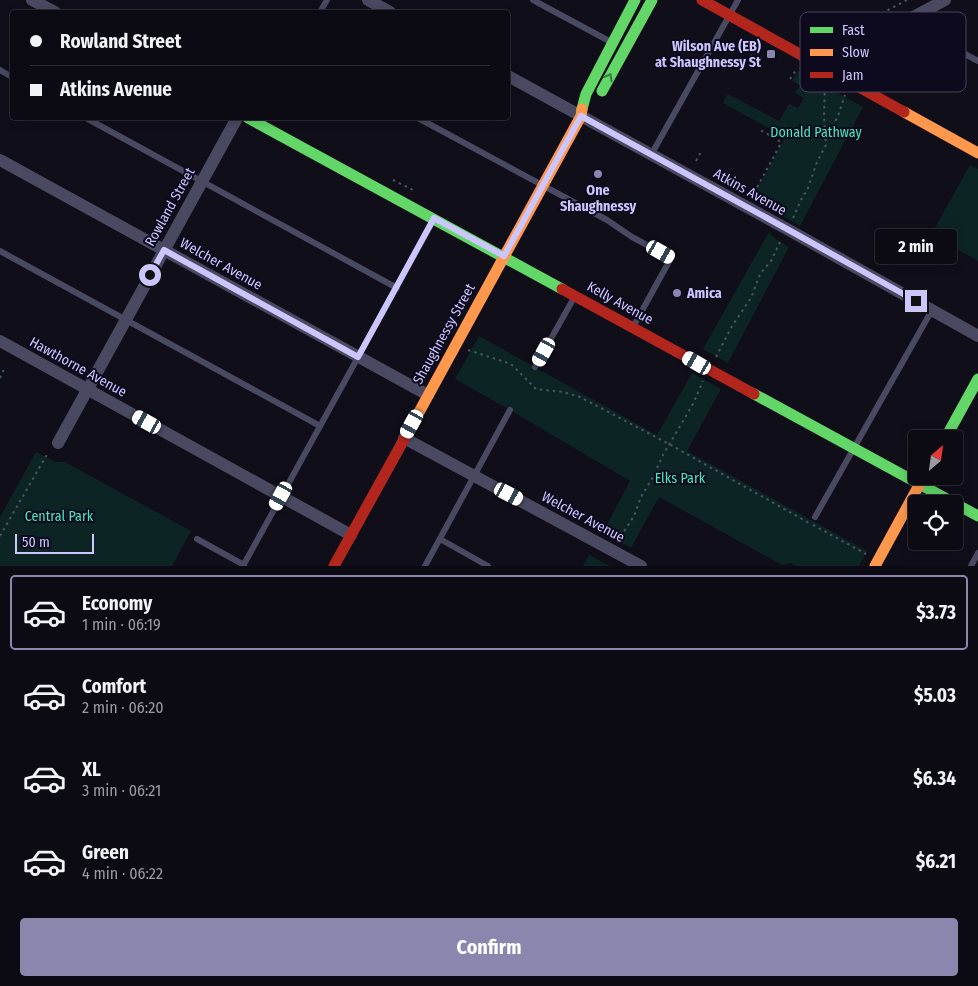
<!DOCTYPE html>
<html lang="en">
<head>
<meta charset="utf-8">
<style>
	:root { --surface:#0c0a13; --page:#1a1821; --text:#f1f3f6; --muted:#9a9aa0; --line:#2c2b33; --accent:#8a86ae }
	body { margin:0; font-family:"Fira Sans Condensed",sans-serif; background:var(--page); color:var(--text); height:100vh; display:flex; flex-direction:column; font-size:19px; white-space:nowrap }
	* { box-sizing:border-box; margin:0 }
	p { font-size:16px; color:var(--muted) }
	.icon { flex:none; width:28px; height:28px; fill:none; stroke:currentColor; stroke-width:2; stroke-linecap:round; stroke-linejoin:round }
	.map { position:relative; height:566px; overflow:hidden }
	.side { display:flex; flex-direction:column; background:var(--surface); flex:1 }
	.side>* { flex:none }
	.banner { position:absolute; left:10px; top:10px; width:500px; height:110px; border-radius:5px; box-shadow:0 2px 12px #0003,0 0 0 1px var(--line); display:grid; align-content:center; height:110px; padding:0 20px; background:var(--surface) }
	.needle { width:32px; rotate:29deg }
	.buttons { position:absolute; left:908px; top:430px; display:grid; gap:10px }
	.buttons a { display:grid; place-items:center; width:55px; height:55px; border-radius:5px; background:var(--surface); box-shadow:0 2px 12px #0003,0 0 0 1px var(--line); font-size:25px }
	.scale { position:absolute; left:15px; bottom:12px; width:79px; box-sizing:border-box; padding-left:5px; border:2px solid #ccc6ff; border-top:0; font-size:14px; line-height:18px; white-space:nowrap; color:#ccc6ff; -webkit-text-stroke:4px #0d0a1d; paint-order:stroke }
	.end { position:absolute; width:22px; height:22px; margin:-11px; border:6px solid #ccc6ff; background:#111; box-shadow:0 0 0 2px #111 }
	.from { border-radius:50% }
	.bubble { position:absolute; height:35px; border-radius:5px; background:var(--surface); box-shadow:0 2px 12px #0003,0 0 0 1px var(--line); font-size:16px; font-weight:700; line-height:35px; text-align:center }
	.car { position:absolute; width:15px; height:30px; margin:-15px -8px; border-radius:6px; box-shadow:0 0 4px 1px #0007; background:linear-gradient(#fff 24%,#345 0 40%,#fff 0 76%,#345 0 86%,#fff 0) }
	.banner b { display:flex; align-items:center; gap:18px; height:48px; font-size:19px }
	.banner b+b { border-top:1px solid var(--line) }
	.banner i { width:12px; height:12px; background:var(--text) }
	ul { padding:9px 0 0; list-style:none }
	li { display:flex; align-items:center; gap:15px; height:75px; margin:0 10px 8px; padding:0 10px; border:2px solid transparent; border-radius:5px }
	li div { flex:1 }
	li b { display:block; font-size:19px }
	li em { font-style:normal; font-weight:700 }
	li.current { border-color:var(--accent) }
	li>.icon { width:45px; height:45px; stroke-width:1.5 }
	.cta { display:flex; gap:10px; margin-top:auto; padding:10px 20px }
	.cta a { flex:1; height:58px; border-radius:5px; background:var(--accent); color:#fff; font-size:20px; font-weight:700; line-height:58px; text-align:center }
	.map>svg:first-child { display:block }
</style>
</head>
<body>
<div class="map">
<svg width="978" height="566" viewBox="0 0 978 566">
	<rect width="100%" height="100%" fill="#100e19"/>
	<!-- green -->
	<g fill="#0d2424">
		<path d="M798,71L863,107L800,226L752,199L785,137L723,103L728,94L779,121L789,104L798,108L804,98L795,93L800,85L792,81Z"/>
		<path d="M970,165L978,169V261L931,235Z"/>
		<path d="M769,232L777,240L789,247L728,363L703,349Z"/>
		<path d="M479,336L657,435L692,373L721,389L687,451L867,551L859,566H796L791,563L782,565L659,497L631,548L603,532L630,481L510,410L455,379Z"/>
		<path d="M36,452L55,462H65L191,531L172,566H0V517Z"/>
		<path d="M589,555L610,566H583Z"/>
	</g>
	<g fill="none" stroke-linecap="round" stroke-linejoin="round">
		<!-- path -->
		<g stroke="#455564" stroke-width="2" stroke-dasharray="2.5 4" stroke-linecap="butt">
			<path d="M822,51L825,46L833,39L907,0"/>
			<path d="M751,57L756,47"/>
			<path d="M790,79L797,69"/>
			<path d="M826,138L838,116L845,95"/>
			<path d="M696,161L701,152"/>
			<path d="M393,180L415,191"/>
			<path d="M754,193L781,143L777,139L760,130"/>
			<path d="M793,218L801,200L808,188L817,162L826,145L824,117L825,84"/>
			<path d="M468,350L511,364L536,389L563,392L580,397L669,444L809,523"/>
			<path d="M716,357L732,326L751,298L760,274L771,261L781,240"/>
			<path d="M0,378L5,367"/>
			<path d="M813,525L866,554"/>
			<path d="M0,536L46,456L49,458"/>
			<path d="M617,542L634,516L641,497L653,477L663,455L693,404L703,381"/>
		</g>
		<!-- lane -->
		<g stroke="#494962" stroke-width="6">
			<path d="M533,0L611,42"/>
			<path d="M320,12L327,0"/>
			<path d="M905,22L978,61"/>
			<path d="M0,70L12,77"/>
			<path d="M86,118L397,288"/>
			<path d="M418,118L607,220L632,237L671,258L633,327"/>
			<path d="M651,155L738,0"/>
			<path d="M0,251L320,426"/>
			<path d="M535,367L575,296"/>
			<path d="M815,517L932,310"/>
			<path d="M197,539L244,565"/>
			<path d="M440,539L488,566"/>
			<path d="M243,566L433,221"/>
			<path d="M425,566L510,410"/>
			<path d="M971,566L978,553"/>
		</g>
		<!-- street -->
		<g stroke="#494962" stroke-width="12">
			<path d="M32,0L55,12"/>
			<path d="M368,0L390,12"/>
			<path d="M833,73L846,53L945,0"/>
			<path d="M508,76L787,229L978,336"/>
			<path d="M0,160L428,395"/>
			<path d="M0,341L351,535"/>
			<path d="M404,438L641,566"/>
			<path d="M58,443L237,118"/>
		</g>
		<!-- fast -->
		<g stroke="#63d668" stroke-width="11">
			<path d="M602,91L652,0"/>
			<path d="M582,109L586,94L635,0"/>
			<path d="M248,118L562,289"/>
			<path d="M754,394L978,516"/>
			<path d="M945,439L978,379"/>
		</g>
		<!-- slow -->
		<g stroke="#ff974d" stroke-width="11">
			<path d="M904,112L978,153"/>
			<path d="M412,425L581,116L582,109"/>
			<path d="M875,566L924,476"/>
		</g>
		<!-- jam -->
		<g stroke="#b3261e" stroke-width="11">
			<path d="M702,0L904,112"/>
			<path d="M562,289L754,394"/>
			<path d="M334,566L412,425"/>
		</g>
	</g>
	<!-- one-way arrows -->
	<defs><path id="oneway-chevron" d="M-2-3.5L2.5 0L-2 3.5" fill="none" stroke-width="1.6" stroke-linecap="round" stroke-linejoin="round" transform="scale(1.25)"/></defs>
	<use stroke="#3c7a46" href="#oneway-chevron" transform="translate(609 77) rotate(-61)"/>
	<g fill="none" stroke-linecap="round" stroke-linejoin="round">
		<!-- route -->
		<path stroke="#ccc6ff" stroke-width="6" d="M150,275L164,250L358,357L434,218L504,256L581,116L787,229L916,301"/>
	</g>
	<!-- markers -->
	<g fill="#8a86ae" stroke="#0d0a1d" stroke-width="2">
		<rect x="766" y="49" width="10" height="10" rx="2.5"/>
		<circle cx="598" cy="174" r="5"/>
		<circle cx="677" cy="293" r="5"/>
	</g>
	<g text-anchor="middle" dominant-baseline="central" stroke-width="4" stroke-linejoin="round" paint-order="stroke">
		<!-- poi labels -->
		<g font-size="14" font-weight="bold" fill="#ccc6ff" stroke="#0d0a1d" text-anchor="end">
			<text x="761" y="46">Wilson Ave (EB)<tspan x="761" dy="16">at Shaughnessy St</tspan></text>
			<text x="598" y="190" text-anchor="middle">One<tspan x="598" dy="16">Shaughnessy</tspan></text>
			<text x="687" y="293" text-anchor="start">Amica</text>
		</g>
		<!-- park labels -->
		<g font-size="14" fill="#49e8be" stroke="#0d0a1d">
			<text x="816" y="132">Donald Pathway</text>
			<text x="680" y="478">Elks Park</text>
			<text x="59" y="516">Central Park</text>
		</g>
		<!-- street labels -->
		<g font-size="14" fill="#ccc6ff" stroke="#0d0a1d">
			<text transform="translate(750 192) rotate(29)">Atkins Avenue</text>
			<text transform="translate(170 207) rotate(-61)">Rowland Street</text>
			<text transform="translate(221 264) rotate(29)">Welcher Avenue</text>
			<text transform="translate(620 303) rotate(29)">Kelly Avenue</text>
			<text transform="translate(444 334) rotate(-61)">Shaughnessy Street</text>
			<text transform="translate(78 367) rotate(29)">Hawthorne Avenue</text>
			<text transform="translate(583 517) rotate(28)">Welcher Avenue</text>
		</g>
	</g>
	<!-- legend -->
	<rect x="800" y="12" width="166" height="80" rx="8" fill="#0d0a1d" stroke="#464261" stroke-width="1"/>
	<rect x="810" y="27" width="23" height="6" fill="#63d668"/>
	<rect x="810" y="49" width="23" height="7" fill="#ff974d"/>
	<rect x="810" y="72" width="23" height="6" fill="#b3261e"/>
	<g font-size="14" fill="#ccc6ff">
		<text x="842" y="35">Fast</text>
		<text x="842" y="57">Slow</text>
		<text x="842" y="80">Jam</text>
	</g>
</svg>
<div class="buttons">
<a><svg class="needle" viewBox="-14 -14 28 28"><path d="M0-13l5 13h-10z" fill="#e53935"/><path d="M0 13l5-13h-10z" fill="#9a9aa0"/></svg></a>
<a><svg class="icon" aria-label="locate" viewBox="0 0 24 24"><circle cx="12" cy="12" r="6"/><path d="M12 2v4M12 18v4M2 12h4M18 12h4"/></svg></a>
</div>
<div class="scale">50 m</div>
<i class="end from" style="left:150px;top:275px"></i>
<i class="end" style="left:916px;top:301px"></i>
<div class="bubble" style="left:875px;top:229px;width:82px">2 min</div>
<i class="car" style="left:661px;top:252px;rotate:120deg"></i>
<i class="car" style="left:544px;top:352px;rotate:209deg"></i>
<i class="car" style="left:697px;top:363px;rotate:300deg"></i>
<i class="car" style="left:147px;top:422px;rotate:299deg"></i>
<i class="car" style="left:412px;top:424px;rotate:209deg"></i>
<i class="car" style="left:509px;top:494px;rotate:118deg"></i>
<i class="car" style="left:281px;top:496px;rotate:209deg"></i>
<div class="banner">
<b><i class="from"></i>Rowland Street</b>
<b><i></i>Atkins Avenue</b>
</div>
</div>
<section class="side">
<ul>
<li class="current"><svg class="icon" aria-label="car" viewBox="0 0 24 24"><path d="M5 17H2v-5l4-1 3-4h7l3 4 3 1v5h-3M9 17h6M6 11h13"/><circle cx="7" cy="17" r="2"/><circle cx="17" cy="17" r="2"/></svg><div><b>Economy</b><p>1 min · 06:19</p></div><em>$3.73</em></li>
<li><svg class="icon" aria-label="car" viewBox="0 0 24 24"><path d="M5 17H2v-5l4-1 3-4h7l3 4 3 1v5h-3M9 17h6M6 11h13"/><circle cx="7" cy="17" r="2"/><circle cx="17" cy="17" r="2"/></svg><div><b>Comfort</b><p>2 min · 06:20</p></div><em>$5.03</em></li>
<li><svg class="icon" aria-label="car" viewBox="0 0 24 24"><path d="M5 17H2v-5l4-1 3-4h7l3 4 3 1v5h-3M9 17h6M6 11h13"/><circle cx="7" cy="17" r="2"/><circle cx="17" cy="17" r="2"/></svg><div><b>XL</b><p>3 min · 06:21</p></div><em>$6.34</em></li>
<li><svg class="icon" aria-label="car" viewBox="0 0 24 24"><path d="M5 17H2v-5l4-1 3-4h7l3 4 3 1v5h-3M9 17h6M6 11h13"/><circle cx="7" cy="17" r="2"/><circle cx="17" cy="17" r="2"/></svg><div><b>Green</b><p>4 min · 06:22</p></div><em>$6.21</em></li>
</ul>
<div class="cta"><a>Confirm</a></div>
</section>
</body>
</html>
